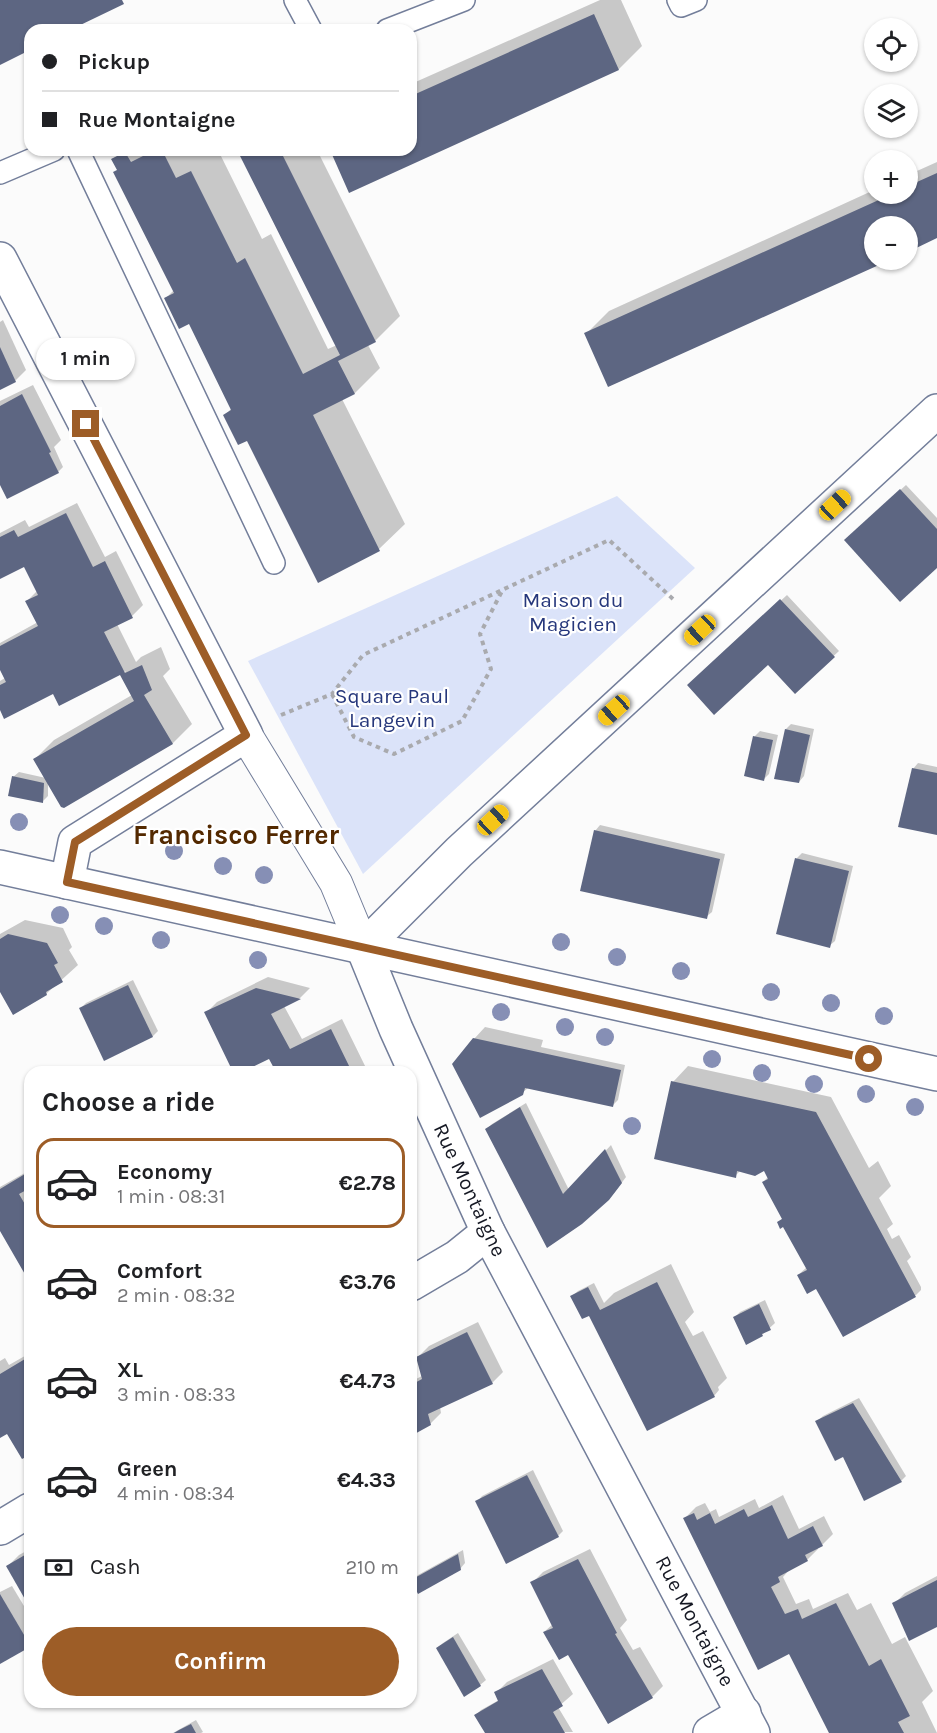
<!DOCTYPE html>
<html lang="en">
<head>
<meta charset="utf-8">
<style>
	:root { --surface:#fff; --page:#f6f6f6; --text:#202124; --muted:#757577; --line:#e0e0e0; --accent:#9d5d27 }
	body { margin:0; font-family:Karla,sans-serif; background:var(--page); color:var(--text); height:100vh; display:flex; flex-direction:column; font-size:22px; white-space:nowrap }
	* { box-sizing:border-box; margin:0 }
	p { font-size:20px; color:var(--muted) }
	.icon { flex:none; width:33px; height:33px; fill:none; stroke:currentColor; stroke-width:2; stroke-linecap:round; stroke-linejoin:round }
	.map { position:relative; flex:1; overflow:hidden }
	.drawer { position:absolute; left:24px; top:1066px; width:393px; height:642px; display:flex; flex-direction:column; background:var(--surface); border-radius:18px; box-shadow:0 2px 4px #0004 }
	.drawer>* { flex:none }
	.banner { position:absolute; left:24px; top:24px; width:393px; height:132px; border-radius:18px; box-shadow:0 2px 4px #0004; display:grid; align-content:center; height:132px; padding:0 18px; background:var(--surface) }
	.tools { position:absolute; left:864px; top:18px; display:grid; gap:12px }
	.tools a { display:grid; place-items:center; width:54px; height:54px; border-radius:50%; background:var(--surface); box-shadow:0 2px 4px #0004; font-size:30px }
	.end { position:absolute; width:27px; height:27px; margin:-14px; border:8px solid #9d5d27; background:#fff; box-shadow:0 0 0 3px #fff }
	.from { border-radius:50% }
	.bubble { position:absolute; height:42px; border-radius:21px; background:var(--surface); box-shadow:0 2px 4px #0004; font-size:20px; font-weight:700; line-height:42px; text-align:center }
	.car { position:absolute; width:18px; height:36px; margin:-18px -9px; border-radius:8px; box-shadow:0 0 4px 2px #0007; background:linear-gradient(#f5c518 24%,#345 0 40%,#f5c518 0 76%,#345 0 86%,#f5c518 0) }
	.banner b { display:flex; align-items:center; gap:21px; height:57px; font-size:22px }
	.banner b+b { border-top:2px solid var(--line) }
	.banner i { width:15px; height:15px; background:var(--text) }
	ul { padding:0; list-style:none }
	li { display:flex; align-items:center; gap:18px; height:90px; margin:0 12px 9px; padding:0 6px; border:3px solid transparent; border-radius:18px }
	li div { flex:1 }
	li b { display:block; font-size:22px }
	li em { font-style:normal; font-weight:700 }
	li.current { border-color:var(--accent) }
	li>.icon { width:54px; height:54px; stroke-width:1.5 }
	h2 { padding:0 18px; font-size:27px; line-height:72px }
	.pay { display:flex; align-items:center; gap:15px; height:66px; padding:0 18px; font-size:22px }
	.pay p { margin-inline-start:auto }
	.action { display:flex; gap:12px; margin-top:auto; padding:12px 18px }
	.action a { flex:1; height:69px; border-radius:36px; background:var(--accent); color:#fff; font-size:24px; font-weight:700; line-height:69px; text-align:center }
	.map>svg:first-child { display:block }
</style>
</head>
<body>
<div class="map">
<svg width="937" height="1733" viewBox="0 0 937 1733">
	<rect width="100%" height="100%" fill="#fbfbfb"/>
	<!-- green -->
	<path fill="#dbe3f9" d="M617,496L695,568L363,874L248,661Z"/>
	<!-- shadow -->
	<g fill="#0003">
		<path d="M600,0H621L642,46L619,69L350,191L332,150H411V84Z"/>
		<path d="M126,150H132L134,153L137,150H200L202,154L210,150H218L262,239L271,234L328,349L337,345L239,150H317L400,316L375,341L368,345L380,368L355,393L342,399L405,524L379,549L318,580L248,439L225,415L232,408L189,322L165,299L174,290L113,160Z"/>
		<path d="M937,162V237L908,250V226H874V260H887L609,386L586,334L609,311L874,190V194H908V175Z"/>
		<path d="M3,320L26,370L15,381L0,388V322Z"/>
		<path d="M33,385L61,440L54,447L63,467L58,472L0,482V401Z"/>
		<path d="M906,485L937,518V566L851,535Z"/>
		<path d="M77,503L105,557L116,551L143,605L132,616L117,624L136,662L141,657L161,647L170,669L163,676L192,724L172,744L48,783V796L43,801L13,777L19,772L46,778L35,759L54,740L132,695L122,676L126,671L60,704L54,692L0,707V681L5,678L0,667V643L38,622L27,601L37,591L24,565L0,577V533L25,520L29,527Z"/>
		<path d="M787,595L839,651L795,692L768,663L689,685Z"/>
		<path d="M791,724L814,729L804,776L799,782L786,729Z"/>
		<path d="M760,731L778,735L769,774L763,780L755,736Z"/>
		<path d="M918,763L937,767V833L913,769Z"/>
		<path d="M600,825L725,854L712,912L706,917L595,831Z"/>
		<path d="M802,853L853,866L835,941L829,946L797,858Z"/>
		<path d="M25,920L63,928L72,947L69,950L78,965L46,994L0,989V934Z"/>
		<path d="M268,977L310,988L300,998L284,1006L302,1039L342,1019L368,1072H277L270,1057L239,1072H235L206,1013L217,1002Z"/>
		<path d="M133,980L158,1031L153,1036L105,1059L81,1008L86,1003Z"/>
		<path d="M485,1027L543,1040L541,1047L625,1065L618,1100L612,1106L528,1088L522,1093L474,1039Z"/>
		<path d="M688,1066L831,1097L869,1168L878,1161L891,1186L879,1198L893,1224L887,1229L892,1239L899,1235L911,1257L907,1261L921,1287V1290L916,1295L844,1335L817,1287L798,1275L807,1267L783,1225L779,1222L783,1218L763,1182L768,1177L764,1168L740,1171L735,1176L673,1082Z"/>
		<path d="M526,1103L569,1190L611,1145L626,1177L614,1193L581,1223L487,1129L492,1124Z"/>
		<path d="M30,1170V1280L0,1228V1187Z"/>
		<path d="M671,1264L694,1312L685,1322L693,1336L703,1331L727,1378L718,1387L719,1390L714,1396L590,1314L572,1296L578,1291L594,1283L604,1303L614,1293Z"/>
		<path d="M765,1300L775,1323L763,1334L746,1343L735,1317L740,1312Z"/>
		<path d="M478,1322L503,1372L492,1383L440,1407L441,1413L430,1424L411,1434V1374L414,1380L422,1376L418,1357L429,1346Z"/>
		<path d="M30,1353V1453L8,1432L0,1437V1361L5,1358L9,1365Z"/>
		<path d="M859,1398L906,1476L901,1481L844,1455L817,1421L823,1416Z"/>
		<path d="M533,1470L563,1531L558,1536L477,1502L482,1496Z"/>
		<path d="M783,1495L799,1529L824,1516L833,1534L822,1545L818,1548V1549L807,1560L790,1569L783,1577L796,1604L809,1599L813,1609L848,1593L857,1610L871,1603L892,1644L905,1637L933,1691L922,1702L937,1733H830L790,1653L685,1518L696,1507L705,1503L710,1512L716,1509L719,1517L755,1499L759,1508Z"/>
		<path d="M30,1549V1605L8,1566L19,1555Z"/>
		<path d="M590,1549L627,1620L620,1628L633,1650L640,1647L663,1686L652,1697L569,1653L544,1632L553,1624L532,1583L543,1572Z"/>
		<path d="M463,1550L465,1563L460,1569L413,1580L418,1575Z"/>
		<path d="M937,1576V1626L894,1604L905,1593Z"/>
		<path d="M12,1586L30,1616V1645L0,1663V1592Z"/>
		<path d="M458,1633L486,1680L480,1685L465,1695L437,1648L443,1643Z"/>
		<path d="M553,1659L573,1694L558,1707L573,1732L487,1733L476,1715L481,1710L499,1700L496,1693L507,1682Z"/>
		<path d="M196,1720L203,1732L201,1733H173Z"/>
	</g>
	<!-- building -->
	<g fill="#5d6682">
		<path d="M0,0H122L124,4L70,30H30V50L0,65Z"/>
		<path d="M594,14L619,70L349,193L330,150H411V96Z"/>
		<path d="M155,150H162L176,178L191,171L237,263L245,258L303,374L340,355L237,150H280L376,342L338,361L355,394L313,415L380,551L318,583L247,441L238,445L223,415L231,410L189,324L179,329L164,298L174,293L113,172L117,170L111,159L125,152L131,162Z"/>
		<path d="M937,173V238L908,252V226H874V260H890L608,387L584,333L892,194H908V186Z"/>
		<path d="M0,347L16,382L0,390Z"/>
		<path d="M22,394L51,452L49,453L59,473L7,499L0,485V406Z"/>
		<path d="M900,489L937,529V568L900,602L844,540Z"/>
		<path d="M66,513L93,567L105,561L133,618L104,632L125,673L142,665L152,690L144,695L173,744L64,808L61,807L33,759L134,701L120,675L59,706L53,694L4,719L0,710V685L6,682L0,670V646L38,626L25,601L38,595L24,567L0,579V537L14,530L18,537Z"/>
		<path d="M780,599L835,657L795,694L768,665L714,715L687,685Z"/>
		<path d="M785,729L810,735L799,783L774,779Z"/>
		<path d="M753,736L773,740L764,781L744,776Z"/>
		<path d="M912,768L937,773V835L898,827Z"/>
		<path d="M12,776L44,783L43,803L8,796Z"/>
		<path d="M594,830L720,859L707,919L580,891Z"/>
		<path d="M795,858L849,871L830,948L776,934Z"/>
		<path d="M8,934L47,943L58,963L54,965L63,982L46,992L47,995L13,1015L0,992V939Z"/>
		<path d="M128,985L153,1037L104,1061L79,1008Z"/>
		<path d="M256,988L301,999L271,1014L290,1049L331,1029L352,1072H276L269,1059L242,1072H233L204,1012Z"/>
		<path d="M473,1038L621,1070L613,1107L525,1088L523,1095L480,1118L452,1064Z"/>
		<path d="M671,1081L816,1112L916,1297L843,1337L816,1289L807,1294L797,1275L807,1270L783,1227L780,1229L777,1222L782,1219L762,1182L768,1179L764,1171L755,1176L737,1171L736,1178L654,1159Z"/>
		<path d="M520,1107L563,1194L605,1149L622,1183L609,1200L582,1224L547,1248L485,1129Z"/>
		<path d="M30,1171V1188L19,1194L30,1213V1283L0,1231V1189Z"/>
		<path d="M657,1282L715,1397L647,1431L589,1316L582,1319L570,1296L588,1287L600,1310Z"/>
		<path d="M759,1304L771,1330L762,1334L763,1336L746,1345L733,1317Z"/>
		<path d="M467,1332L493,1384L428,1414L431,1425L411,1436V1385L422,1379L416,1357Z"/>
		<path d="M30,1356V1455L22,1459L7,1434L0,1438V1374Z"/>
		<path d="M853,1403L902,1482L864,1501L843,1457L835,1461L815,1421Z"/>
		<path d="M527,1475L559,1537L506,1564L475,1501Z"/>
		<path d="M772,1505L788,1539L813,1526L823,1546L805,1555L808,1561L778,1577L780,1582L771,1587L785,1614L798,1609L802,1619L836,1603L869,1666L881,1659L910,1716L898,1722L904,1733H829L789,1654L758,1670L683,1518L694,1513L697,1520L710,1513L715,1524L744,1509L748,1517Z"/>
		<path d="M30,1552V1608L6,1566Z"/>
		<path d="M458,1554L461,1570L418,1594L411,1580Z"/>
		<path d="M578,1559L617,1633L615,1634L653,1698L608,1724L568,1655L559,1660L543,1632L553,1628L530,1582Z"/>
		<path d="M937,1580V1627L909,1641L892,1603Z"/>
		<path d="M0,1594L30,1645V1647L0,1664Z"/>
		<path d="M453,1637L481,1686L464,1697L436,1648Z"/>
		<path d="M542,1669L563,1706L553,1712L565,1733H485L474,1715L498,1701L494,1692Z"/>
		<path d="M191,1724L196,1733H174L179,1730Z"/>
	</g>
	<g fill="none" stroke-linecap="round" stroke-linejoin="round">
		<defs>
			<g id="service">
				<path d="M295,0L311,30"/>
				<path d="M678,0L681,6L696,0"/>
				<path d="M387,30L464,0"/>
				<path d="M78,150L274,563"/>
				<path d="M0,173L54,150"/>
			</g>
			<path id="pedestrian" d="M246,735L336,883L363,948"/>
			<g id="minor">
				<path d="M0,259L246,735L75,842L67,882"/>
				<path d="M363,948L396,1029L488,1232L753,1733"/>
				<path d="M411,1284L457,1257L488,1232"/>
				<path d="M0,1528L30,1510"/>
				<path d="M710,1733L744,1713"/>
			</g>
			<path id="tertiary" d="M363,948L459,852L937,411"/>
			<path id="primary" d="M0,867L937,1074"/>
		</defs>
		<!-- service casing -->
		<use href="#service" stroke="#737e9a" stroke-width="24"/>
		<!-- pedestrian casing -->
		<use href="#pedestrian" stroke="#737e9a" stroke-width="34"/>
		<!-- minor casing -->
		<use href="#minor" stroke="#737e9a" stroke-width="36"/>
		<!-- tertiary casing -->
		<use href="#tertiary" stroke="#737e9a" stroke-width="36"/>
		<!-- primary casing -->
		<use href="#primary" stroke="#737e9a" stroke-width="36"/>
		<!-- path -->
		<g stroke="#a9aaae" stroke-width="4" stroke-dasharray="4.5 4.5" stroke-linecap="butt">
			<path d="M332,694L354,737L394,754L462,721L491,669L480,634L502,591"/>
			<path d="M281,715L332,694L363,655L609,540L673,599"/>
		</g>
		<!-- service -->
		<use href="#service" stroke="#fff" stroke-width="21"/>
		<!-- pedestrian -->
		<use href="#pedestrian" stroke="#fff" stroke-width="32"/>
		<!-- minor -->
		<use href="#minor" stroke="#fff" stroke-width="33"/>
		<!-- tertiary -->
		<use href="#tertiary" stroke="#fff" stroke-width="33"/>
		<!-- primary -->
		<use href="#primary" stroke="#fff" stroke-width="33"/>
	</g>
	<!-- trees -->
	<g fill="#868fb5">
		<circle cx="19" cy="822" r="9"/>
		<circle cx="174" cy="851" r="9"/>
		<circle cx="223" cy="866" r="9"/>
		<circle cx="264" cy="875" r="9"/>
		<circle cx="60" cy="915" r="9"/>
		<circle cx="104" cy="926" r="9"/>
		<circle cx="161" cy="940" r="9"/>
		<circle cx="561" cy="942" r="9"/>
		<circle cx="617" cy="957" r="9"/>
		<circle cx="258" cy="960" r="9"/>
		<circle cx="681" cy="971" r="9"/>
		<circle cx="771" cy="992" r="9"/>
		<circle cx="831" cy="1003" r="9"/>
		<circle cx="501" cy="1012" r="9"/>
		<circle cx="884" cy="1016" r="9"/>
		<circle cx="565" cy="1027" r="9"/>
		<circle cx="605" cy="1037" r="9"/>
		<circle cx="712" cy="1059" r="9"/>
		<circle cx="762" cy="1073" r="9"/>
		<circle cx="814" cy="1084" r="9"/>
		<circle cx="866" cy="1094" r="9"/>
		<circle cx="915" cy="1107" r="9"/>
		<circle cx="632" cy="1126" r="9"/>
	</g>
	<g fill="none" stroke-linecap="round" stroke-linejoin="round">
		<!-- route -->
		<path stroke="#9d5d27" stroke-width="8" d="M86,424L246,735L75,842L67,882L869,1059"/>
	</g>
	<g text-anchor="middle" dominant-baseline="central" stroke-width="4.5" stroke-linejoin="round" paint-order="stroke">
		<!-- park labels -->
		<g font-size="21" fill="#26377b" stroke="#fff">
			<text x="573" y="600">Maison du<tspan x="573" dy="24">Magicien</tspan></text>
			<text x="392" y="696">Square Paul<tspan x="392" dy="24">Langevin</tspan></text>
		</g>
		<!-- street labels -->
		<g font-size="21" fill="#151823" stroke="#fff">
			<text transform="translate(470 1190) rotate(65)">Rue Montaigne</text>
			<text transform="translate(695 1621) rotate(62)">Rue Montaigne</text>
		</g>
		<!-- district labels -->
		<g font-size="27" font-weight="bold" fill="#532900" stroke="#fff">
			<text x="236" y="835">Francisco Ferrer</text>
		</g>
	</g>
</svg>
<div class="tools">
<a><svg class="icon" aria-label="locate" viewBox="0 0 24 24"><circle cx="12" cy="12" r="6"/><path d="M12 2v4M12 18v4M2 12h4M18 12h4"/></svg></a>
<a><svg class="icon" aria-label="layers" viewBox="0 0 24 24"><path d="M12 4l9 5-9 5-9-5zM3 14l9 5 9-5"/></svg></a>
<a>+</a>
<a>−</a>
</div>
<i class="end from" style="left:869px;top:1059px"></i>
<i class="end" style="left:86px;top:424px"></i>
<div class="bubble" style="left:36px;top:338px;width:99px">1 min</div>
<i class="car" style="left:835px;top:505px;rotate:47deg"></i>
<i class="car" style="left:700px;top:630px;rotate:227deg"></i>
<i class="car" style="left:614px;top:710px;rotate:228deg"></i>
<i class="car" style="left:493px;top:820px;rotate:47deg"></i>
<div class="banner">
<b><i class="from"></i>Pickup</b>
<b><i></i>Rue Montaigne</b>
</div>
<section class="drawer">
<h2>Choose a ride</h2>
<ul>
<li class="current"><svg class="icon" aria-label="car" viewBox="0 0 24 24"><path d="M5 17H2v-5l4-1 3-4h7l3 4 3 1v5h-3M9 17h6M6 11h13"/><circle cx="7" cy="17" r="2"/><circle cx="17" cy="17" r="2"/></svg><div><b>Economy</b><p>1 min · 08:31</p></div><em>€2.78</em></li>
<li><svg class="icon" aria-label="car" viewBox="0 0 24 24"><path d="M5 17H2v-5l4-1 3-4h7l3 4 3 1v5h-3M9 17h6M6 11h13"/><circle cx="7" cy="17" r="2"/><circle cx="17" cy="17" r="2"/></svg><div><b>Comfort</b><p>2 min · 08:32</p></div><em>€3.76</em></li>
<li><svg class="icon" aria-label="car" viewBox="0 0 24 24"><path d="M5 17H2v-5l4-1 3-4h7l3 4 3 1v5h-3M9 17h6M6 11h13"/><circle cx="7" cy="17" r="2"/><circle cx="17" cy="17" r="2"/></svg><div><b>XL</b><p>3 min · 08:33</p></div><em>€4.73</em></li>
<li><svg class="icon" aria-label="car" viewBox="0 0 24 24"><path d="M5 17H2v-5l4-1 3-4h7l3 4 3 1v5h-3M9 17h6M6 11h13"/><circle cx="7" cy="17" r="2"/><circle cx="17" cy="17" r="2"/></svg><div><b>Green</b><p>4 min · 08:34</p></div><em>€4.33</em></li>
</ul>
<div class="pay"><svg class="icon" aria-label="cash" viewBox="0 0 24 24"><path d="M3 7h18v10H3z"/><circle cx="12" cy="12" r="2"/></svg>Cash<p>210 m</p></div>
<div class="action"><a>Confirm</a></div>
</section>
</div>
</body>
</html>
